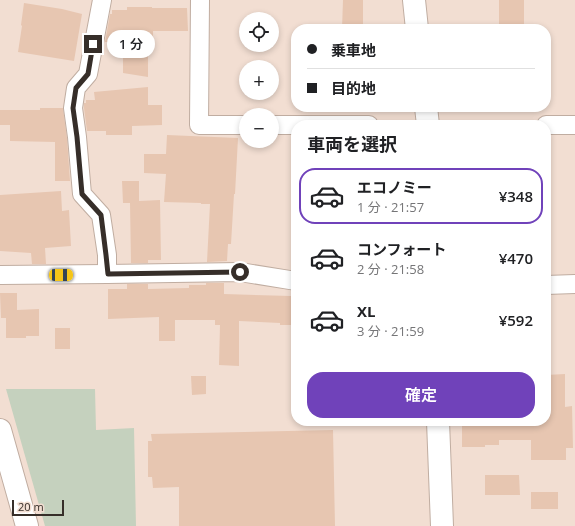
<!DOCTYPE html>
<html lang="ja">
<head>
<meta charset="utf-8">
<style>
	:root { --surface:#fff; --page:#f2f2f2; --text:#202124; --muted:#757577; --line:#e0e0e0; --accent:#7042ba }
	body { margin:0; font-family:"Open Sans","Noto Sans JP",sans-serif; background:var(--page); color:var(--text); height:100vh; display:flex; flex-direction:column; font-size:15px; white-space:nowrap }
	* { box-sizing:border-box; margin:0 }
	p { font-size:13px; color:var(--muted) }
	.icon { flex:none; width:22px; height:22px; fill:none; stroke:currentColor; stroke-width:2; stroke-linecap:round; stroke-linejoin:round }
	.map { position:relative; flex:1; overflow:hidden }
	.side { position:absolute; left:291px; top:120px; width:260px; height:306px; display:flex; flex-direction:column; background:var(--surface); border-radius:16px; box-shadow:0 2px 6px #0003 }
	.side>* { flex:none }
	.hud { position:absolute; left:291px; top:24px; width:260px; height:88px; border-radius:16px; box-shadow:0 2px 6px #0003; display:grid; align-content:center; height:88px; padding:0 16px; background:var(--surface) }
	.fabs { position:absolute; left:239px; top:12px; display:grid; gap:8px }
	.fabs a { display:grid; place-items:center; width:40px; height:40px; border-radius:50%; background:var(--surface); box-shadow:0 2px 6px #0003; font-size:20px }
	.scale { position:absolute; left:12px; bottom:10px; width:52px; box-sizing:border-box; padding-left:4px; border:2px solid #362e29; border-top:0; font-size:11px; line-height:14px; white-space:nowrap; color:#362e29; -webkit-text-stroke:3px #f2ded2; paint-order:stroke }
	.end { position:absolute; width:18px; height:18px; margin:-9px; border:5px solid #362e29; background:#fff; box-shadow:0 0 0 2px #fff }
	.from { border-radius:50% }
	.bubble { position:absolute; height:28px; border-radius:14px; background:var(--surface); box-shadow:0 2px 6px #0003; font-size:13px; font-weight:600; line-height:28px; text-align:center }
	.car { position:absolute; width:12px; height:24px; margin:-12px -6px; border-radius:5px; box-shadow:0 0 3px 1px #0007; background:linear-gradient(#f5c518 24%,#345 0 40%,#f5c518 0 76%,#345 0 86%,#f5c518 0) }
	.hud b { display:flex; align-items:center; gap:14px; height:38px; font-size:15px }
	.hud b+b { border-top:1px solid var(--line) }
	.hud i { width:10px; height:10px; background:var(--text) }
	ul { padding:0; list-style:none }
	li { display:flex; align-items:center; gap:12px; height:56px; margin:0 8px 6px; padding:0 8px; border:2px solid transparent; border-radius:16px }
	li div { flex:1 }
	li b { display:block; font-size:15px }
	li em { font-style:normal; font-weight:600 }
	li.selected { border-color:var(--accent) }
	li>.icon { width:36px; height:36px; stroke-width:1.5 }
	h2 { padding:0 16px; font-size:18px; line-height:48px }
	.primary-button { display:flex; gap:8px; margin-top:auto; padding:8px 16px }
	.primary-button a { flex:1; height:46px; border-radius:16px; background:var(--accent); color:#fff; font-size:16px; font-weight:600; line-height:46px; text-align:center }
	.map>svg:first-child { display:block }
</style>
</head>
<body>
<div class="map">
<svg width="575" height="526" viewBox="0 0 575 526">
	<rect width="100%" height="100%" fill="#f2ded2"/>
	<!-- green -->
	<path fill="#c5d1be" d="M6,389H95L96,430L134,428L136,526H45Z"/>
	<!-- building -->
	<g fill="#e7c6b1">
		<path d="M343,0H363V29H342Z"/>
		<rect x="499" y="0" width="25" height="29"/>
		<path d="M24,3L62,9L82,14L74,61L18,52L22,26L21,25Z"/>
		<path d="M127,7H152V8H187L188,31H153V39H148V77L123,73V42H105L110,14H112V10H127Z"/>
		<path d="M148,87V105H162V125L132,126V135H106V131H87L84,108V103H86V100H95L94,92Z"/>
		<path d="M40,108H63L67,138L70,181H55V142L10,141V125H0V110H40Z"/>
		<path d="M167,135L238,138L235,194H234L231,244H228L227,261L207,262L210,204H201V203L164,202L166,174L144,173V154H166Z"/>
		<path d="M122,181H139V201L160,200L161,260H148V263H131L130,203H123Z"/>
		<path d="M61,191L62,211L69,210L71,246L45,248L46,264H32L31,253L0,251V195Z"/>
		<path d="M206,283H224V294L291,296V302L296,303V325H280V323L239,321V366L219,365L220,325H215V320H175V341H159V317L108,319V289H127V284H148V289L189,288V285H206Z"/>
		<path d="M0,293H17V310L39,309V336H26V338H6V318H1Z"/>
		<rect x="55" y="328" width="15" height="21"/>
		<path d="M565,374V407L572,406L573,448H566V460H531V440H499V445H485V447H462V426H467V423L546,422V375Z"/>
		<path d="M191,376H206V394L192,395Z"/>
		<path d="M333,430L335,526H179V487L153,488L152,477H148V441H152L151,434Z"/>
		<path d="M485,475H519L520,495H485Z"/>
		<rect x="531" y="492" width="27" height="17"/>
	</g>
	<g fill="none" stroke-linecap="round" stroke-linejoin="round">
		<defs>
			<g id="minor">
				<path d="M102,0L88,74L76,88L73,108L77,137L82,194L101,215L107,255V274"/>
				<path d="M200,0L199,125H246"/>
				<path d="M272,125H369"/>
				<path d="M546,125H575"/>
				<path d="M0,275L107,274L240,272L296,281"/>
				<path d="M546,285L575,284"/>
			</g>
			<g id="tertiary">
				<path d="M414,0L417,29"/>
				<path d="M426,107L428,125"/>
				<path d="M438,421L442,526"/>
			</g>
			<path id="secondary" d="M0,430L27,526"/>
		</defs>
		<!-- minor casing -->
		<use href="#minor" stroke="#c0ada1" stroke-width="20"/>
		<!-- tertiary casing -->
		<use href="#tertiary" stroke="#c0ada1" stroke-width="24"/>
		<!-- secondary casing -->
		<use href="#secondary" stroke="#c0ada1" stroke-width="24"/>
		<!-- minor -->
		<use href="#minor" stroke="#fff" stroke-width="18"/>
		<!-- tertiary -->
		<use href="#tertiary" stroke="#fff" stroke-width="22"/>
		<!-- secondary -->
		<use href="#secondary" stroke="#fff" stroke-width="22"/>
	</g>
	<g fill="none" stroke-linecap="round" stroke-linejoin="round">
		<!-- route -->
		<path stroke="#362e29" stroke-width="5" d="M93,44L88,74L76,88L73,108L77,137L82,194L101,215L106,255L108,274L240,272"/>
	</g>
</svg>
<div class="fabs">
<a><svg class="icon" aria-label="locate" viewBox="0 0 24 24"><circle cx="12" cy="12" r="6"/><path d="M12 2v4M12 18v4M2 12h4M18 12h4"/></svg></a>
<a>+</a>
<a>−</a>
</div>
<div class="scale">20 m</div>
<i class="end from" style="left:240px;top:272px"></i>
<i class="end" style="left:93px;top:44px"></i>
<div class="bubble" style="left:107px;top:30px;width:48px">1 分</div>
<i class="car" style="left:61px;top:275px;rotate:90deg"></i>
<div class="hud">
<b><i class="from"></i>乗車地</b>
<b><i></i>目的地</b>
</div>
<section class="side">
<h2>車両を選択</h2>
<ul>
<li class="selected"><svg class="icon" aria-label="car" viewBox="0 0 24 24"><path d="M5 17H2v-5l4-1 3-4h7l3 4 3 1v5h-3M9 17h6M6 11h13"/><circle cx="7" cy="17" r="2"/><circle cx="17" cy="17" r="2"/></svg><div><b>エコノミー</b><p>1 分 · 21:57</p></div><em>¥348</em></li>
<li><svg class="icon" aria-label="car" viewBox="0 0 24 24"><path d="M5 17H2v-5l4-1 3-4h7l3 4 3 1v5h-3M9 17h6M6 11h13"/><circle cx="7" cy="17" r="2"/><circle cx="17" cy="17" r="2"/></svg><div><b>コンフォート</b><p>2 分 · 21:58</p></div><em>¥470</em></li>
<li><svg class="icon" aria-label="car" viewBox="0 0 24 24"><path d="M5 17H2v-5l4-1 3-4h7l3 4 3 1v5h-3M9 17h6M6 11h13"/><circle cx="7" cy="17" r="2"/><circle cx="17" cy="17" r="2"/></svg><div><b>XL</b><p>3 分 · 21:59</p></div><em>¥592</em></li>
</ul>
<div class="primary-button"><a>確定</a></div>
</section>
</div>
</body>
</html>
